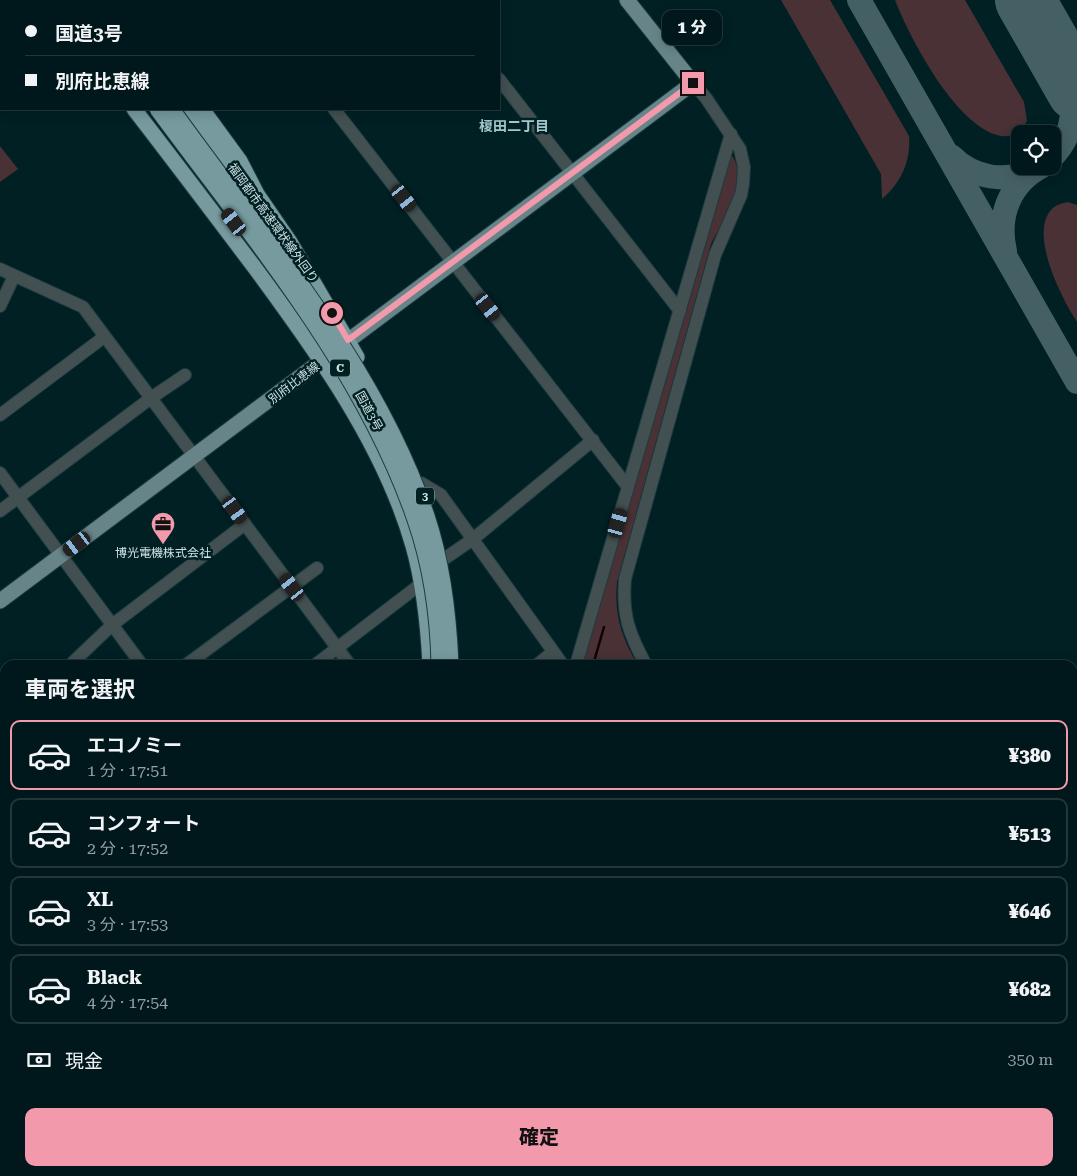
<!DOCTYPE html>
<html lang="ja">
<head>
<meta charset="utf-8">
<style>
	:root { --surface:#00181b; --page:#0e2528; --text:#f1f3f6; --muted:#95a0a3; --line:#22373a; --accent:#f29aac }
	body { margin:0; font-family:"Roboto Serif","Noto Sans JP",serif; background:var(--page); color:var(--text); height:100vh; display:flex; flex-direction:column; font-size:19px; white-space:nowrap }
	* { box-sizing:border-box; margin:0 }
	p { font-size:16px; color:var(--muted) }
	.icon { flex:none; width:28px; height:28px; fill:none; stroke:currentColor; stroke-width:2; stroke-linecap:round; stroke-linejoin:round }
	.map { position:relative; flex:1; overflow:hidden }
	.drawer { position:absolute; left:0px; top:660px; width:1078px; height:516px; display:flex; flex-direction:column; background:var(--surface); border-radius:15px 15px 0 0; box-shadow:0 2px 12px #0003,0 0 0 1px var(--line) }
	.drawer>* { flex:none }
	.banner { position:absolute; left:0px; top:0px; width:500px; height:110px; box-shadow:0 2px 12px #0003,0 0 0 1px var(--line); display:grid; align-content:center; height:110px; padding:0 25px; background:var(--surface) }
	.fabs { position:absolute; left:1011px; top:125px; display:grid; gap:10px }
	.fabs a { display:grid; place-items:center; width:50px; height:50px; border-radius:10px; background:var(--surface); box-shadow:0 2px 12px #0003,0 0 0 1px var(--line); font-size:25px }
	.end { position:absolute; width:22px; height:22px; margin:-11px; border:6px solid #f29aac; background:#111; box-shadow:0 0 0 2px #111 }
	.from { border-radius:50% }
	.bubble { position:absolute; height:35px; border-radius:10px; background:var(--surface); box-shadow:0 2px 12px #0003,0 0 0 1px var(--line); font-size:16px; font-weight:800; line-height:35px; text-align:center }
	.car { position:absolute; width:15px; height:30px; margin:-15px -8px; border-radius:6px; box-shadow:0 0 4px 1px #0007; background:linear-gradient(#222 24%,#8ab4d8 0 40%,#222 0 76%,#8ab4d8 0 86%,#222 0) }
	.banner b { display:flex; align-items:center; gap:18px; height:48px; font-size:19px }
	.banner b+b { border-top:1px solid var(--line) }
	.banner i { width:12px; height:12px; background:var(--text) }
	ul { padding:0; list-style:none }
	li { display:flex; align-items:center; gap:15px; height:70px; margin:0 10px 8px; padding:0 15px; border:2px solid var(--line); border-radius:10px }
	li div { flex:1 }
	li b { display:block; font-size:19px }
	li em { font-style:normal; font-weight:800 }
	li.selected { border-color:var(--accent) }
	li>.icon { width:45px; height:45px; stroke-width:1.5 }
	h2 { padding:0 25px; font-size:22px; line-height:60px }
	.pay { display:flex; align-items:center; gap:12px; height:55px; padding:0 25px; font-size:19px }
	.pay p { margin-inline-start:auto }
	.action { display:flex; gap:10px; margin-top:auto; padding:10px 25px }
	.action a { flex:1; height:58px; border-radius:10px; background:var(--accent); color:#111; font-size:20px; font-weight:800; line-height:58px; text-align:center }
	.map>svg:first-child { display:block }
</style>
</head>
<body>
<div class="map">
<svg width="1077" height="1176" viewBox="0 0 1077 1176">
	<rect width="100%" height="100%" fill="#002024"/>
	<!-- green -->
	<g fill="#493135">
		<path d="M781,0H830L909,136C911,161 901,183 882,199L881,174Z"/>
		<path d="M895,0H965L1024,102L1027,121C1022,130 1014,138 1002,136C958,130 910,39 895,0Z"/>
		<path d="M0,146L18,169L0,182Z"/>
		<path d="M729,152C753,178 723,220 711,244L617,582C614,613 621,638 638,665H578Z"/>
		<path d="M1068,202L1077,205V322C1062,299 1026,230 1054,207C1058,204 1064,203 1068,202Z"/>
		<path d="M740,1171H803L806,1176H743Z"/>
	</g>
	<!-- water -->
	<path fill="#120003" d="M5,1128V1152L0,1156V1132Z"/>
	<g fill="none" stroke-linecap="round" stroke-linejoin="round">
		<!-- stream -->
		<path stroke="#120003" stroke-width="2.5" d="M593,665L604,627"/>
		<!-- taxiway -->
		<g stroke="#456064" stroke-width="24">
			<path d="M859,0L1077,382"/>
			<path d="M951,156C974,179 1006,183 1035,170"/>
			<path d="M1052,157C1076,133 1077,100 1065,70"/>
			<path d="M1005,251C997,217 1009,183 1042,166"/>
		</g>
		<!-- runway -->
		<path stroke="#456064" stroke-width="60" d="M1025,0L1077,91"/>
		<defs>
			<g id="minor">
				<path d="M249,0L250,1"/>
				<path d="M438,0L439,1"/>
				<path d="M0,50H1"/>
				<path d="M499,79L680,311"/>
				<path d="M334,109L628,487"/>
				<path d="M0,269L83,307L350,665"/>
				<path d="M0,306L14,276"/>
				<path d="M0,415L104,337"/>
				<path d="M0,473L142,665"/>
				<path d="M421,483L441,495L563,665"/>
				<path d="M0,511L151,398L185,375"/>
				<path d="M444,559L473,539L593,440"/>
				<path d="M70,665L112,625L245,524"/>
				<path d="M186,665L317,568"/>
				<path d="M315,665L422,583"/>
				<path d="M537,665L553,652"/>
				<path d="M576,665L731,134"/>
				<path d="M646,665C629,634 622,615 625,579L715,255L741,195L743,184L744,167L740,149L706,98L693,83"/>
				<path d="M0,733L5,728"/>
				<path d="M0,753L5,758"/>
				<path d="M0,844L5,839"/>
				<path d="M0,953L5,948"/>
				<path d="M0,981L5,986"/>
				<path d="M0,1062L5,1057"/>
				<path d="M0,1159L5,1155"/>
				<path d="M191,1171L196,1176"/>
				<path d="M808,1171L811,1176"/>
				<path d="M821,1171L824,1176"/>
				<path d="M973,1171L976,1176"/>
				<path d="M1036,1171L1039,1176"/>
				<path d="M96,1176L101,1171"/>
				<path d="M287,1176L289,1171"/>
				<path d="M373,1176L376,1171"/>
				<path d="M467,1176L468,1171"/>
			</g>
			<g id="major">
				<path d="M0,601L693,83L627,0"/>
				<path d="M0,1111L5,1116"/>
				<path d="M61,1171L66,1176"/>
			</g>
			<g id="highway">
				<path d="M52,0L53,1"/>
				<path d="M67,0L68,1"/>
				<path d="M93,0L94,1"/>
				<path d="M107,0L108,1"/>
				<path d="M124,0L125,1"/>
				<path d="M134,109C175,162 215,215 255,268C317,352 384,444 413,546C424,585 428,625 430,665"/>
				<path d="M188,109L245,183"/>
				<path d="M202,109L240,161L257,194L290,242L357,357"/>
				<path d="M528,1171L530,1176"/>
				<path d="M544,1171L547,1176"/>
				<path d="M558,1171L562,1176"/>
				<path d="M572,1171L576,1176"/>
				<path d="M585,1171L589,1176"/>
			</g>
		</defs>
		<!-- minor casing -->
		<use href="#minor" stroke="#1d3b3f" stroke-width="14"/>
		<!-- major casing -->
		<use href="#major" stroke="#1d3b3f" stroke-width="17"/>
		<!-- highway casing -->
		<use href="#highway" stroke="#1d3b3f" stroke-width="17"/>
		<!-- minor -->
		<use href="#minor" stroke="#425052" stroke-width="12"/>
		<!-- major -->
		<use href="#major" stroke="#678588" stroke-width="15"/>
		<!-- highway -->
		<use href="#highway" stroke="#769a9e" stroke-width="15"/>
		<defs>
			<g id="highway-bridge">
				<path d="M157,109C251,237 363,368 415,520C431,566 438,617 439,665"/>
				<path d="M172,109C264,238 376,364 427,516C443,564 449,615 451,665"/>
			</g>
		</defs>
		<!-- highway-bridge casing -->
		<use href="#highway-bridge" stroke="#1d3b3f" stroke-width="17" stroke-linecap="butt"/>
		<!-- highway-bridge -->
		<use href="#highway-bridge" stroke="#769a9e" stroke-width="15"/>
	</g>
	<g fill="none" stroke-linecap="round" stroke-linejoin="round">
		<!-- route -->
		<path stroke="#f29aac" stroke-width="6" d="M332,313L348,340L693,83"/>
	</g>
	<!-- icons -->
	<defs>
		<symbol id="office-pin" viewBox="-11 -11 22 30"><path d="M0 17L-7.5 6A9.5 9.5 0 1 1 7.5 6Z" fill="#f29aac" stroke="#002024"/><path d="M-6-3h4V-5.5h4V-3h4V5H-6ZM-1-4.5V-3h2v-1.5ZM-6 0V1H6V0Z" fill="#111"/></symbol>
	</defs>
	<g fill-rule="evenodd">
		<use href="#office-pin" x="149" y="510" width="28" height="38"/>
	</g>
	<g text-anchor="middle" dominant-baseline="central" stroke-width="5" stroke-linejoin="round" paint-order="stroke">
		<!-- shield labels -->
		<g fill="#002024" stroke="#91a8aa" stroke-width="1">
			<rect x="330" y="359.5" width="20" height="17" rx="4"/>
			<rect x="416" y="487.5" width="18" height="17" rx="4"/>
		</g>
		<g font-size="11" font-weight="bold" fill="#cfe2e3">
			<text x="340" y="368">C</text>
			<text x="425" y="496">3</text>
		</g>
		<!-- street labels -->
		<g font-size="12" fill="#cfe2e3" stroke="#002024">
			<text transform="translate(273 223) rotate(54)">福岡都市高速環状線外回り</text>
			<text transform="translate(294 383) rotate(-37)">別府比恵線</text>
			<text transform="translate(369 411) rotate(61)">国道3号</text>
		</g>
		<!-- poi labels -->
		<g font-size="12" fill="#cfe2e3" stroke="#002024">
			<text x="163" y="553">博光電機株式会社</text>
		</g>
		<!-- neighbourhood labels -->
		<g font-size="14" font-weight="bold" fill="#a1c7cb" stroke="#002024">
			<text x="514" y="126">榎田二丁目</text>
		</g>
	</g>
</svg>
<div class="fabs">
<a><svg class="icon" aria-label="locate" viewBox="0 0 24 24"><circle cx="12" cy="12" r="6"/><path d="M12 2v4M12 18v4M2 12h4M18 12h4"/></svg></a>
</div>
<i class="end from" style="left:332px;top:313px"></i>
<i class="end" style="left:693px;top:83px"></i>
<div class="bubble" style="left:662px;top:10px;width:60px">1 分</div>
<i class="car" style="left:404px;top:198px;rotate:142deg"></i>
<i class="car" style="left:234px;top:222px;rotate:323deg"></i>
<i class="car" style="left:488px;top:307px;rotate:142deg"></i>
<i class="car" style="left:235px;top:510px;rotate:144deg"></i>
<i class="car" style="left:618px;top:523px;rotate:16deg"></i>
<i class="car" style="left:77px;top:544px;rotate:233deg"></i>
<i class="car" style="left:292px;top:587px;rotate:323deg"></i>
<div class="banner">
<b><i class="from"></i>国道3号</b>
<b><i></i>別府比恵線</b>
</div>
<section class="drawer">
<h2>車両を選択</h2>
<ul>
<li class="selected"><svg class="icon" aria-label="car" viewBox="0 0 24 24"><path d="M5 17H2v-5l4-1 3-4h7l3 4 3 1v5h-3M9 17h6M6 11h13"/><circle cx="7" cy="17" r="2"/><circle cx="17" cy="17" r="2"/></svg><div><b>エコノミー</b><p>1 分 · 17:51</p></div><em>¥380</em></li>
<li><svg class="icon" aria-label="car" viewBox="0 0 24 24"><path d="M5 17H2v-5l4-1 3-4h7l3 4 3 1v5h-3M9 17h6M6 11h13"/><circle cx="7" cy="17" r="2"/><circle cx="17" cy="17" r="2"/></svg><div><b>コンフォート</b><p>2 分 · 17:52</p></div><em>¥513</em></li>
<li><svg class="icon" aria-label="car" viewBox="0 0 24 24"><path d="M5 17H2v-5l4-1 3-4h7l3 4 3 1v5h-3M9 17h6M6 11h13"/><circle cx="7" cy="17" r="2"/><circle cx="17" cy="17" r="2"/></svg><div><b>XL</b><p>3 分 · 17:53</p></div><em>¥646</em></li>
<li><svg class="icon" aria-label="car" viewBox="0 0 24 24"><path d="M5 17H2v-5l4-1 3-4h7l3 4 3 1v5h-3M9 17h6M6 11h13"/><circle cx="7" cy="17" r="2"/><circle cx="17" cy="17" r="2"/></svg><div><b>Black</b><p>4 分 · 17:54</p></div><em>¥682</em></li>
</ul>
<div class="pay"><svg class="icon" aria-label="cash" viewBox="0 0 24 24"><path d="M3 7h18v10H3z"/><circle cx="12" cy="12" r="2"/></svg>現金<p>350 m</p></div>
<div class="action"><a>確定</a></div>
</section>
</div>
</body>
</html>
